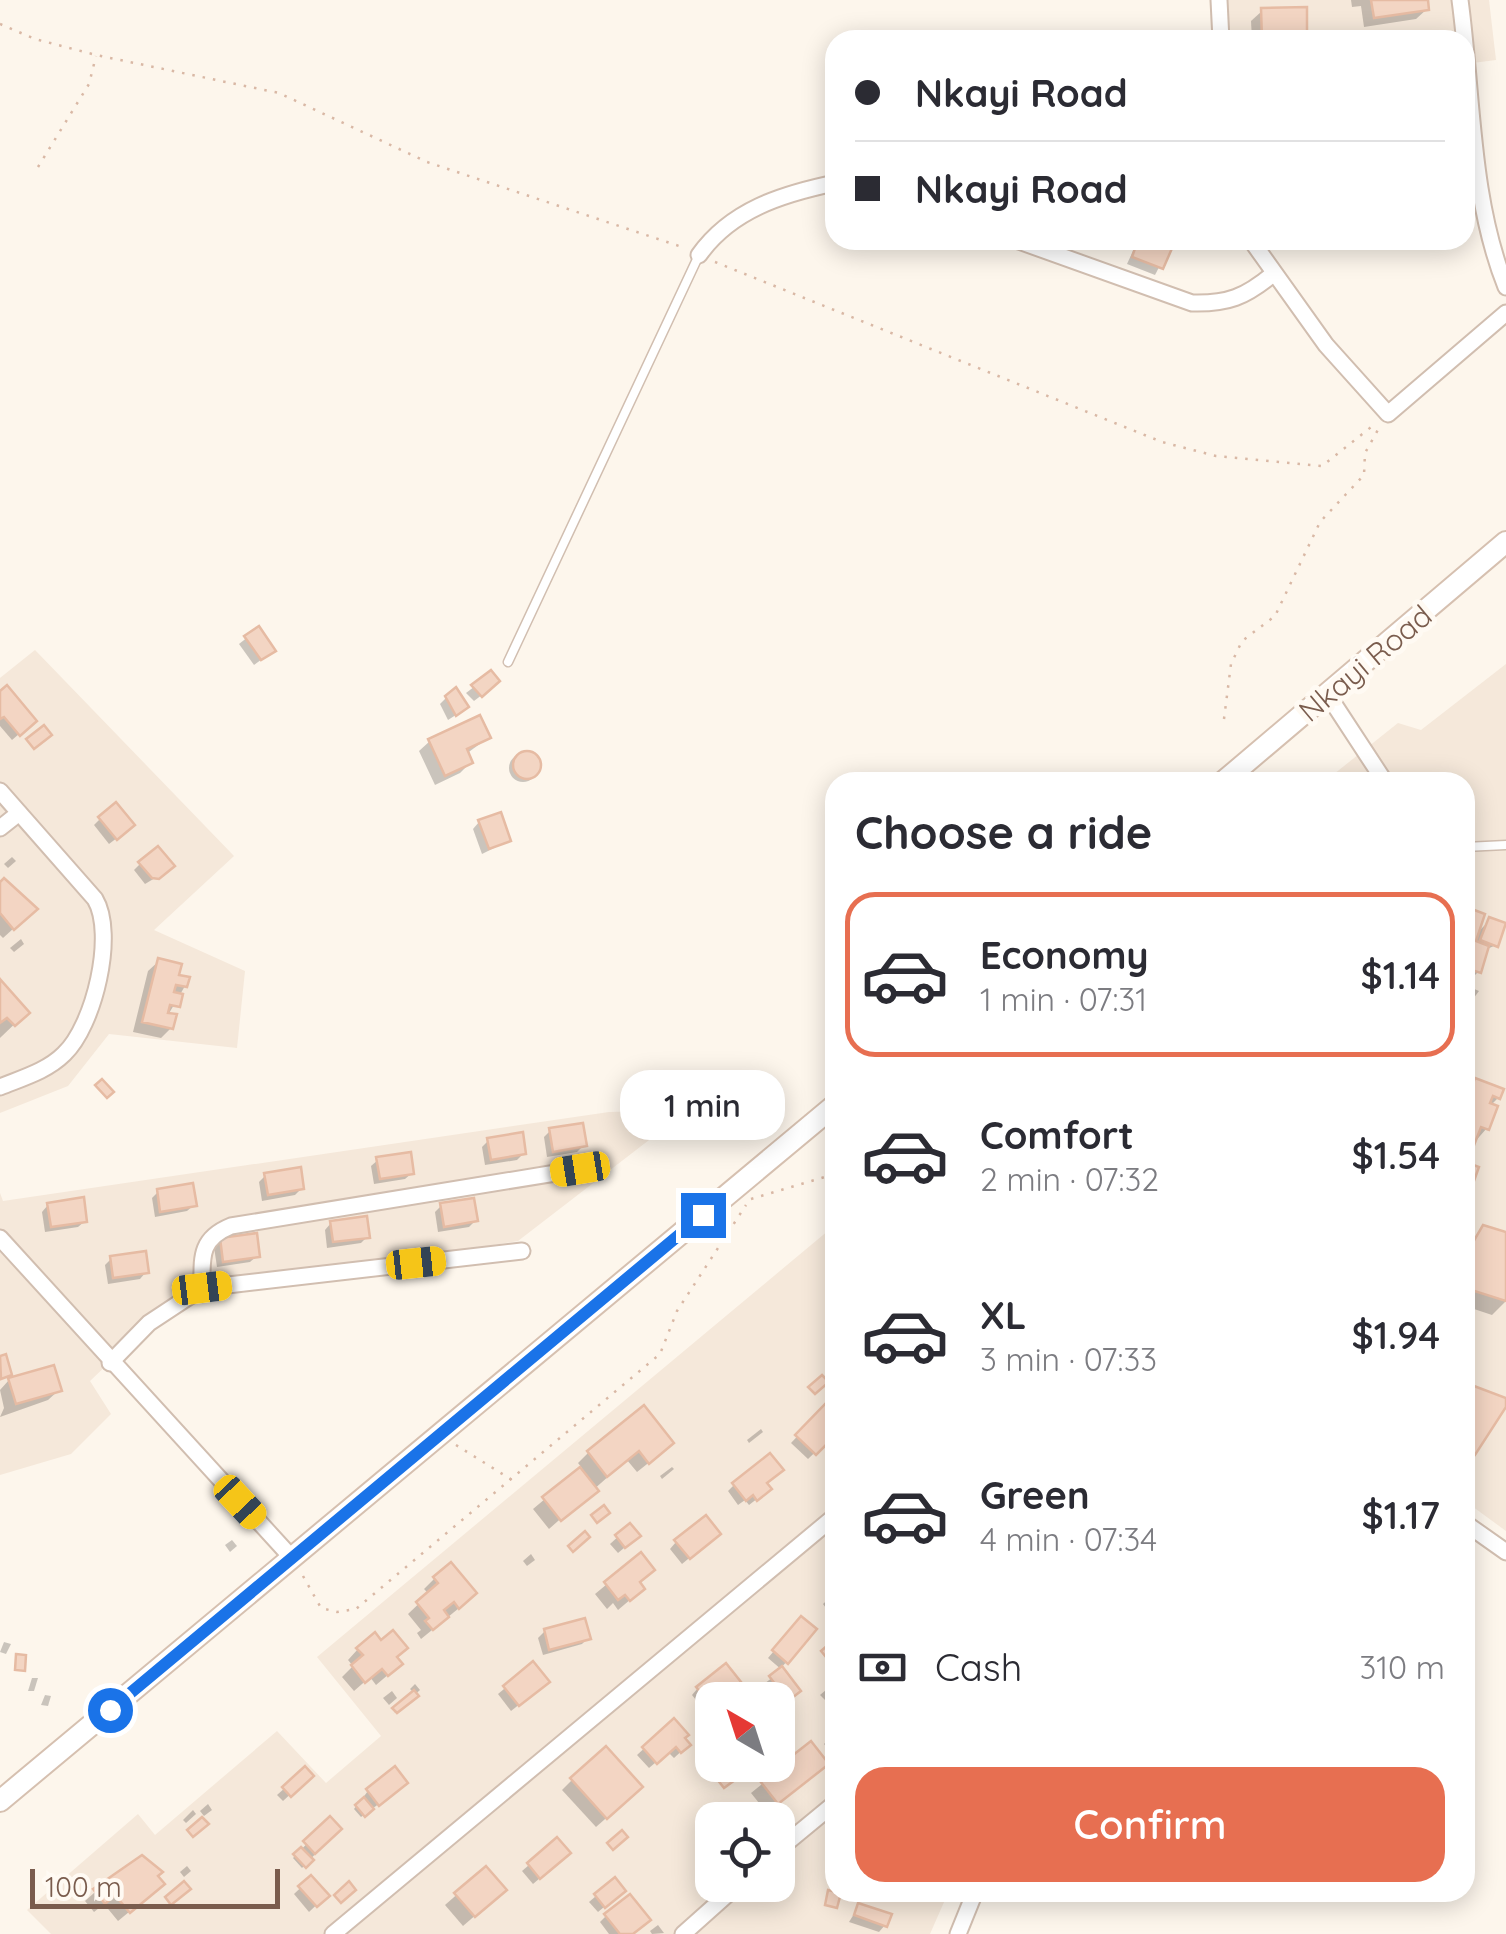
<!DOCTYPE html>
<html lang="en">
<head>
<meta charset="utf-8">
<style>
	:root { --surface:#fff; --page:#f7f7f7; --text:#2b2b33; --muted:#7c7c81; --line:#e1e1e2; --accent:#e76f51 }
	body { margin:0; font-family:Quicksand,sans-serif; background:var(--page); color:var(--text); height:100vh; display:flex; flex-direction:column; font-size:38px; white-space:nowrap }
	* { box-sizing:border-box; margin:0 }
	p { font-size:32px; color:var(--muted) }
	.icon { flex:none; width:55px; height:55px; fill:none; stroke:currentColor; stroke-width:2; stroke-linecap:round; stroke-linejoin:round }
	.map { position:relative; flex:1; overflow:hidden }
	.side { position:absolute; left:825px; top:772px; width:650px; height:1130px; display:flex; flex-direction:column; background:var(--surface); border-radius:30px; box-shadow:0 5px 25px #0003 }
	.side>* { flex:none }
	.banner { position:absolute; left:825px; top:30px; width:650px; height:220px; border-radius:30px; box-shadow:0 5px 25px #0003; display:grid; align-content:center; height:220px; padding:0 30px; background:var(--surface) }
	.needle { width:65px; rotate:321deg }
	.controls { position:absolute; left:695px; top:1682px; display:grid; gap:20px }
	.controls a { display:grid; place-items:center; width:100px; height:100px; border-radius:20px; background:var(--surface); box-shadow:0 5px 25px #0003; font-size:50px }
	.scale { position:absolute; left:30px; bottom:25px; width:250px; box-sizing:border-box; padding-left:10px; border:5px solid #7a5c4d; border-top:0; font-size:28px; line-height:35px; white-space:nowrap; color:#7a5c4d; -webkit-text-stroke:8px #fffaf3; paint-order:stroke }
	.end { position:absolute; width:45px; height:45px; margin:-22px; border:12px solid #1a73e8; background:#fff; box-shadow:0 0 0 5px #fff }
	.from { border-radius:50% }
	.bubble { position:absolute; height:70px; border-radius:30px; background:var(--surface); box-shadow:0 5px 25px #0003; font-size:32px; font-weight:600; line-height:70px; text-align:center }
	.car { position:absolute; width:30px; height:60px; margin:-30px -15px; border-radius:12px; box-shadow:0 0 8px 2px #0007; background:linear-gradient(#f5c518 24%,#345 0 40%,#f5c518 0 76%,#345 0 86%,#f5c518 0) }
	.banner b { display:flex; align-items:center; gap:35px; height:95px; font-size:38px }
	.banner b+b { border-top:2px solid var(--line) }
	.banner i { width:25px; height:25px; background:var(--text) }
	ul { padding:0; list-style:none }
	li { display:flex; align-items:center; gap:30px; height:165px; margin:0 20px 15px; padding:0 10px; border:5px solid transparent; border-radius:30px }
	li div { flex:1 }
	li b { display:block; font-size:38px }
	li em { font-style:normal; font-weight:600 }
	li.on { border-color:var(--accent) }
	li>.icon { width:90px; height:90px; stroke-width:1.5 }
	h2 { padding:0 30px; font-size:45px; line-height:120px }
	.pay { display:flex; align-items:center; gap:25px; height:110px; padding:0 30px; font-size:38px }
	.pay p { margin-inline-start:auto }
	.button { display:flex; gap:20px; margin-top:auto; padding:20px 30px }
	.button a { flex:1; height:115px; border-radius:30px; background:var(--accent); color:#fff; font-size:40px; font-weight:600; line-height:115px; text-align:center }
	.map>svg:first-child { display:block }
</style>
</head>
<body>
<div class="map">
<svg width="1506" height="1934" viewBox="0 0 1506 1934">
	<rect width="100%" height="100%" fill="#fdf6ec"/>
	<!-- residential -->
	<g fill="#f5e8da" fill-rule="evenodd">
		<path d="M1224,0H1489L1496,60L1465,64V40H1230Z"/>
		<path d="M35,650L234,856L154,930L245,971L237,1048L109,1034L68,1086L0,1113V678Z"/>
		<path d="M1506,664V1531L1465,1501V782H1324L1398,723L1421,730Z"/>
		<path d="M688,1110L518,1241L176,1299L90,1381L111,1414L71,1454L0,1475V1193L3,1201L609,1112Z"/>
		<path d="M835,1225V1892L948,1893L930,1934H51L27,1910L138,1814L155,1835L277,1731L326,1783L381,1736L317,1657ZM712,1700H778V1765H712ZM712,1820H778V1885H712Z"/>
	</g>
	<!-- shadow -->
	<g fill="#0003">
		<path d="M1351,0H1425L1427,9L1416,19L1364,27L1361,6L1352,7Z"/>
		<path d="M1262,11L1305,40H1252L1251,21Z"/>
		<path d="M1034,240H1073L1062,253Z"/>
		<path d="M1138,240L1169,248L1155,275L1127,264Z"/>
		<path d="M258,629L273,651L254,665L239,644Z"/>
		<path d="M491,674V688L474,701L466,693Z"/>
		<path d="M0,694L34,721L12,740L0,726Z"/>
		<path d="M446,698L459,713L448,720L440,704Z"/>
		<path d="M488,738L466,754L470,763L460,773L435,785L419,751L430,741Z"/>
		<circle cx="523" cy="768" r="14"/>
		<path d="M100,819L126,831L109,844L94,825Z"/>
		<path d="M479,822L508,841L482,854L473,829Z"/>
		<path d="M12,857L16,861L8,868L4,864Z"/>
		<path d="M140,864L165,872L145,884L134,870Z"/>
		<path d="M0,886L24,919L3,938L0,935Z"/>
		<path d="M1470,911L1476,934L1490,920L1496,945L1485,950L1478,972L1465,985V916Z"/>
		<path d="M21,939L24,944L14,952L10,948Z"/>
		<path d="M159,961L185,986L168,1015L171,1028L161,1038L133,1032L148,971Z"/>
		<path d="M0,983L26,1013L0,1038Z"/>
		<path d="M1465,985L1479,991L1470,1003L1465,1001Z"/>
		<path d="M1476,1081L1498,1098L1490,1106L1487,1128L1465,1153V1093Z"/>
		<path d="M551,1130L584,1145L577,1152L547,1157L544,1137Z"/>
		<path d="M489,1140L524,1153L517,1160L485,1165L482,1147Z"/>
		<path d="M378,1160L412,1173L405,1179L374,1184L371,1166Z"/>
		<path d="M265,1176L301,1189L295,1195L262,1201L259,1182Z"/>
		<path d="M158,1192L194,1205L187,1211L155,1217L152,1198Z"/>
		<path d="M48,1205L85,1221L78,1227L45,1232L42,1212Z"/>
		<path d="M442,1205L475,1221L469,1227L438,1232L435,1212Z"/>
		<path d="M331,1223L367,1237L361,1243L327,1248L325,1230Z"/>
		<path d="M1484,1227L1506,1234V1301L1492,1315L1465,1306V1250Z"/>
		<path d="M221,1241L257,1256L250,1262L217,1267L214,1247Z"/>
		<path d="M112,1258L146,1272L140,1279L108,1284L105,1265Z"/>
		<path d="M9,1380L59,1390L48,1400L0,1417L4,1408L0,1390Z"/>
		<path d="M829,1403L835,1409V1419L824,1430L831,1437L808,1459L791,1443Z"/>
		<path d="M644,1409L661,1453L637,1472L627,1460L549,1529L533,1509L582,1468L578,1463L588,1453Z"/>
		<path d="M761,1429L763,1432L749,1443L747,1440Z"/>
		<path d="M672,1467L674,1469L662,1479L660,1476Z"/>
		<path d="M765,1484L762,1495L749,1505L745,1500L738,1505L728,1491L734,1485Z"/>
		<path d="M630,1526L631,1542L618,1553L610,1544Z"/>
		<path d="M232,1540L237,1546L230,1552L225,1545Z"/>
		<path d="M711,1540L682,1564L670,1549L676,1542Z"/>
		<path d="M531,1554L535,1560L527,1566L523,1561Z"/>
		<path d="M641,1556L631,1599L618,1610L613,1603L607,1609L595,1594Z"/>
		<path d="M434,1579L464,1604L421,1639L417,1633L421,1630L408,1614L429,1594L424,1589Z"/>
		<path d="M835,1593V1613L832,1616L823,1604Z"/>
		<path d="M801,1619L814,1630L781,1668L798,1690L781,1705L764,1684L782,1670L768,1658Z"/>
		<path d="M545,1631L588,1638L582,1644L543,1655L538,1638Z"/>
		<path d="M4,1642L11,1644L6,1654L0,1652Z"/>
		<path d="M358,1649L394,1658L389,1674L376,1685L370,1677L354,1691L342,1677L353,1666L348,1660Z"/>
		<path d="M533,1665L540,1688L511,1711L498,1694Z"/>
		<path d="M32,1678H38L34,1691H28Z"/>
		<path d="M738,1682L704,1710L692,1695L698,1688Z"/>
		<path d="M415,1684L420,1690L393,1714L414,1693L410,1689Z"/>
		<path d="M833,1684L835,1691L825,1700L820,1695Z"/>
		<path d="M392,1691L397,1698L389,1705L383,1698Z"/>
		<path d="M45,1695L51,1696L48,1706L41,1705Z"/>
		<path d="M674,1721L688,1745L674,1758L668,1752L649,1768L637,1755Z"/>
		<path d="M834,1734H835V1758L824,1744Z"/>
		<path d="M811,1744L815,1774L767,1813L751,1793Z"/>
		<path d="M305,1770L310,1776L283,1801L277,1795Z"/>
		<path d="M572,1780L630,1797L596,1827L562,1790Z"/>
		<path d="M399,1789L361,1817L354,1809L368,1791Z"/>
		<path d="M208,1804L212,1810L204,1816L200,1811Z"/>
		<path d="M193,1810L196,1814L186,1823L183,1820Z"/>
		<path d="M330,1820L339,1829L302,1868L293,1858Z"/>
		<path d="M557,1841L561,1860L533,1884L522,1871Z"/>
		<path d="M187,1866L191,1871L184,1877L180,1872Z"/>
		<path d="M122,1868L155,1876L151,1894L118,1921L104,1904L94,1912L85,1901Z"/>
		<path d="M486,1869L493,1900L463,1926L445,1905Z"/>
		<path d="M311,1878L326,1896L309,1912L294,1894Z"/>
		<path d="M596,1896L616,1897L598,1912L589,1902Z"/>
		<path d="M859,1906L885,1925L879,1932L849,1922Z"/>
		<path d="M606,1916L631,1934H609L600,1922Z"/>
		<path d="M658,1925L664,1933L652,1934L650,1931Z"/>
	</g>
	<!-- building -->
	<g fill="#f3d5c3" stroke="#e6bba3" stroke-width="2.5">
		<path d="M1371,0H1428L1429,10L1374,18Z"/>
		<path d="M1307,7V40H1262L1261,8Z"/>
		<path d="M1138,240L1173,246L1163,269L1132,257Z"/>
		<path d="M259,626L276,651L261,660L244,636Z"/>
		<path d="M491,670L500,681L482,697L471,685Z"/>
		<path d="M7,685L37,721L20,736L4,717L0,719V691Z"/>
		<path d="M456,687L469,707L456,716L445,696Z"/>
		<path d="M480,715L491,738L467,749L473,763L445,776L428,739Z"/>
		<path d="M44,725L52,735L34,749L26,739Z"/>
		<circle cx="527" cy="765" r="14"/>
		<path d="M116,802L135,825L117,840L98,817Z"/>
		<path d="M501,812L511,841L489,849L478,820Z"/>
		<path d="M158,846L175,866L159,879L152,878L138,862Z"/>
		<path d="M4,878L38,909L14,930L0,913V882Z"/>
		<path d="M1469,908L1485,914L1476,941L1489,946L1481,973L1465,968Z"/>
		<path d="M1489,917L1506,923L1498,947L1480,940Z"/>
		<path d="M158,958L182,964L179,975L190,977L187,987L176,985L174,992L183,994L180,1007L170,1005L168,1013L177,1014L173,1029L142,1022Z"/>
		<path d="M0,979L30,1013L15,1026L7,1018L0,1023Z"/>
		<path d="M1475,1078L1504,1089L1500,1099L1493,1096L1490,1103L1498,1106L1489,1130L1481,1127L1473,1148L1465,1145V1104Z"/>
		<path d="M102,1079L114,1092L107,1098L95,1085Z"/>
		<path d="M583,1123L587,1146L553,1152L549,1128Z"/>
		<path d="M523,1132L526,1154L491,1160L487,1138Z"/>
		<path d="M411,1152L414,1174L380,1179L376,1157Z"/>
		<path d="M1465,1162L1479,1167L1465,1206Z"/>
		<path d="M301,1167L304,1189L268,1195L264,1173Z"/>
		<path d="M193,1183L197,1206L160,1212L157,1189Z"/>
		<path d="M84,1197L87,1222L51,1227L47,1203Z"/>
		<path d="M474,1198L478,1221L444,1227L440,1203Z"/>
		<path d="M367,1216L370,1238L333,1242L330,1221Z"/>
		<path d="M1483,1225L1506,1232V1301L1465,1288V1256Z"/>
		<path d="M257,1233L260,1257L223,1262L220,1238Z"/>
		<path d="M146,1251L149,1273L113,1278L110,1256Z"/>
		<path d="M6,1354L12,1375L1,1379L0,1356Z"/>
		<path d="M54,1365L62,1391L16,1404L8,1378Z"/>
		<path d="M822,1375L829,1382L815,1394L808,1387Z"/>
		<path d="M1474,1386L1506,1398V1407L1475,1455L1465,1450V1397Z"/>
		<path d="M829,1400L835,1405V1423L828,1430L834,1437L816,1455L795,1435Z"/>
		<path d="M644,1405L674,1443L649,1464L639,1451L607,1477L587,1451Z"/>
		<path d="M770,1453L784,1470L767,1483L772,1489L757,1501L753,1495L746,1501L732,1483Z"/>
		<path d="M580,1467L599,1491L561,1521L542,1497Z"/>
		<path d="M604,1505L610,1513L597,1523L591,1515Z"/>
		<path d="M706,1515L721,1534L690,1559L674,1540Z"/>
		<path d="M630,1523L641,1536L625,1548L615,1535Z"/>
		<path d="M585,1531L590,1537L573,1552L568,1546Z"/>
		<path d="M641,1552L655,1570L640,1582L645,1589L630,1601L625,1595L618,1600L604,1582Z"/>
		<path d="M451,1562L477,1593L459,1609L454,1602L444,1610L449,1617L433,1630L425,1621L429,1618L416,1602L438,1583L433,1577Z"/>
		<path d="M801,1616L817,1629L788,1664L772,1650Z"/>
		<path d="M585,1618L591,1639L549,1650L544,1629Z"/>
		<path d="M393,1630L408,1648L397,1657L403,1664L388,1676L382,1669L365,1683L351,1665L363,1655L356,1648L375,1632L381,1640Z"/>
		<path d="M835,1639V1660L831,1663L821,1651Z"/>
		<path d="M16,1654L26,1655L25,1671L15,1670Z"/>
		<path d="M533,1661L550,1682L519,1706L503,1686Z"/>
		<path d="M726,1663L741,1682L712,1700V1706L696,1687Z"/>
		<path d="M782,1666L801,1691L788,1701L769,1676Z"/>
		<path d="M414,1690L419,1696L397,1713L392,1708Z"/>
		<path d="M674,1718L689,1735L685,1738L691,1745L681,1753L676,1747L657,1764L642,1747Z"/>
		<path d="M811,1741L829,1764L778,1804L760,1781Z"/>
		<path d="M606,1746L643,1787L607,1819L570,1778Z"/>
		<path d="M305,1766L314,1776L291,1797L282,1787Z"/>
		<path d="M395,1766L408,1783L379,1806L366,1789Z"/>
		<path d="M724,1766L735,1780L724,1788L713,1774Z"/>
		<path d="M364,1797L374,1809L365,1817L355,1805Z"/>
		<path d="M330,1816L342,1829L315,1854L303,1841Z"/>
		<path d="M202,1817L209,1824L193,1837L187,1830Z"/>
		<path d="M622,1830L628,1837L613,1850L607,1843Z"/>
		<path d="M557,1837L571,1853L540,1879L527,1863Z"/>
		<path d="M301,1847L314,1860L306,1868L293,1854Z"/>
		<path d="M142,1855L163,1872L158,1876L165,1884L130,1913L115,1895L105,1904L93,1889Z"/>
		<path d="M486,1866L507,1890L475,1917L454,1893Z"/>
		<path d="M311,1875L330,1896L317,1907L298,1886Z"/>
		<path d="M615,1877L626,1891L605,1908L594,1894Z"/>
		<path d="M184,1881L191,1889L171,1905L165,1897Z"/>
		<path d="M349,1881L356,1890L341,1903L334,1895Z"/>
		<path d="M828,1890L841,1893L837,1908L825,1905Z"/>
		<path d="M630,1894L651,1920L633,1934H620L604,1914Z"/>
		<path d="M858,1903L892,1914L887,1927L854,1915Z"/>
	</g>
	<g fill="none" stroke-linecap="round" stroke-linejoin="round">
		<defs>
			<g id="service">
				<path d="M508,662L699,255"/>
				<path d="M1465,847L1506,845"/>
			</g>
			<g id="minor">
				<path d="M1219,0L1221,40"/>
				<path d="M1460,0C1473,96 1470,197 1506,287"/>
				<path d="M1016,240L1192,303C1228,304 1245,297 1273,274"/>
				<path d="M1251,240L1326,345L1388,414L1506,313"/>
				<path d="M699,255C731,210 782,194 835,183"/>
				<path d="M1328,695L1385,782"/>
				<path d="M0,791L95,899C116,934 94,1026 64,1054C47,1071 22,1078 0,1087"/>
				<path d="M0,828L19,813"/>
				<path d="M0,1238L292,1558"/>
				<path d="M202,1288C202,1258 199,1239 231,1226L580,1169"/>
				<path d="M110,1363L149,1323L202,1288L522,1251"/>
				<path d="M1465,1523L1506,1552"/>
				<path d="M778,1850L835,1803"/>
				<path d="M333,1934L835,1516"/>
				<path d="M683,1934L738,1885"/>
				<path d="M958,1934L975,1892"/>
			</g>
			<g id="secondary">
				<path d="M1223,782L1506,542"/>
				<path d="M0,1801L835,1105"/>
			</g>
		</defs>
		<!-- service casing -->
		<use href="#service" stroke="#d1beb0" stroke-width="11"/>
		<!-- minor casing -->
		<use href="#minor" stroke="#d1beb0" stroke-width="19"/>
		<!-- secondary casing -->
		<use href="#secondary" stroke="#d6c0b0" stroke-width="24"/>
		<!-- path -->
		<g stroke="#d9b8a5" stroke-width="2.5" stroke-dasharray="2.5 8" stroke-linecap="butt">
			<path d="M0,24L35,39L96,55L279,93L427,162L685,248"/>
			<path d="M38,167L89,84L96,56"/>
			<path d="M715,262L1162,442L1216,456L1322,466L1375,424"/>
			<path d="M1224,719L1231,664L1242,641L1275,616L1320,522L1364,475L1365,453L1379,428"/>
			<path d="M751,1199L835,1174"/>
			<path d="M456,1445L512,1480"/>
			<path d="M303,1576L321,1608L337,1612L356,1609L660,1354L677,1311L746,1205"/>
		</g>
		<!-- service -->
		<use href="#service" stroke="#fff" stroke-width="8"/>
		<!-- minor -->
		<use href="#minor" stroke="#fff" stroke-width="15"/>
		<!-- secondary -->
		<use href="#secondary" stroke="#fff" stroke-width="20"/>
	</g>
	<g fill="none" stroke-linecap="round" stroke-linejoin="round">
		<!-- route -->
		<path stroke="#1a73e8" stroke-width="12" d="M110,1710L703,1215"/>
	</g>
	<g text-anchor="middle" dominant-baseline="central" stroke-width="10" stroke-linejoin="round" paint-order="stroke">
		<!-- street labels -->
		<g font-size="30" fill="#7a5c4d" stroke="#fffaf3">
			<text transform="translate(1365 663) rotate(-40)">Nkayi Road</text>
		</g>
	</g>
</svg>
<div class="controls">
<a><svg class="needle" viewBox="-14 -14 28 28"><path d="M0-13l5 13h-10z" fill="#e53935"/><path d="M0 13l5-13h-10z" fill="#7c7c81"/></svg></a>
<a><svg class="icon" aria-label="locate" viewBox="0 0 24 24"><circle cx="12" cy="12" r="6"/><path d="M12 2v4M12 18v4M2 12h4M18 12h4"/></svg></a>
</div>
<div class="scale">100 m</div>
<i class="end from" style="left:110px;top:1710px"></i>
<i class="end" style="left:703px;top:1215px"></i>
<div class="bubble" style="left:620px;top:1070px;width:165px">1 min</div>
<i class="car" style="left:580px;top:1169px;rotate:261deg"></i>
<i class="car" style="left:416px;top:1263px;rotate:84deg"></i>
<i class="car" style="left:202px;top:1288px;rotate:83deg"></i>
<i class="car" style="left:240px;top:1502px;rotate:137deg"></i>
<div class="banner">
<b><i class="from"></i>Nkayi Road</b>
<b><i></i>Nkayi Road</b>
</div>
<section class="side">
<h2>Choose a ride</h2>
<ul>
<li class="on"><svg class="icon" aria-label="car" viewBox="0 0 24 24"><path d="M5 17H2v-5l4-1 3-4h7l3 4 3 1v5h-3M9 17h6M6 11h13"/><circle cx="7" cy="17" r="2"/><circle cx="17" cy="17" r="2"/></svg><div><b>Economy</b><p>1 min · 07:31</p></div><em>$1.14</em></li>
<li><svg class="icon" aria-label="car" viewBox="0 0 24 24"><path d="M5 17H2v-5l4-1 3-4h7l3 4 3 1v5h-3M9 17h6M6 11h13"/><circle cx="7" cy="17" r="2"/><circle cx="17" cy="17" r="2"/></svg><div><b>Comfort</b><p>2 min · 07:32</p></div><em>$1.54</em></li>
<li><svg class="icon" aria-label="car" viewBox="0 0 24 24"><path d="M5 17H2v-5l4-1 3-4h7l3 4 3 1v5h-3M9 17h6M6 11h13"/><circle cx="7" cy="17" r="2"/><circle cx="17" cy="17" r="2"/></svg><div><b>XL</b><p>3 min · 07:33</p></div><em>$1.94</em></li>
<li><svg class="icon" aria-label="car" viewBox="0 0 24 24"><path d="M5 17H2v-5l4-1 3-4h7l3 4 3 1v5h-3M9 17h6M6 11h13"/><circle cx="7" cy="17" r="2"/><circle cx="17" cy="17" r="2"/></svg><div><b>Green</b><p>4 min · 07:34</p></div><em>$1.17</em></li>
</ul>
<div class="pay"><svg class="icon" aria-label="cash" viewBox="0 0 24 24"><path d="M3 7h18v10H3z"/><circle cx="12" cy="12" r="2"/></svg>Cash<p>310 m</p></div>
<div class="button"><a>Confirm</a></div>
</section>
</div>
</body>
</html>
